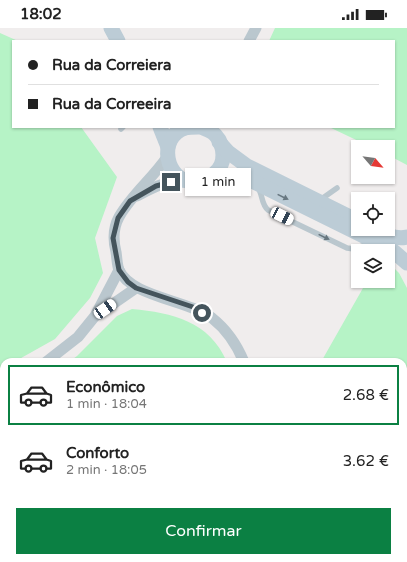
<!DOCTYPE html>
<html lang="pt">
<head>
<meta charset="utf-8">
<style>
	:root { --surface:#fff; --page:#f6f6f6; --text:#222; --muted:#767676; --line:#e0e0e0; --accent:#0b8043 }
	body { margin:0; font-family:"Varela Round",sans-serif; background:var(--page); color:var(--text); height:100vh; display:flex; flex-direction:column; font-size:15px; white-space:nowrap }
	* { box-sizing:border-box; margin:0 }
	p { font-size:13px; color:var(--muted) }
	.icon { flex:none; width:22px; height:22px; fill:none; stroke:currentColor; stroke-width:2; stroke-linecap:round; stroke-linejoin:round }
	.map { position:relative; flex:1; overflow:hidden }
	.sheet { position:absolute; left:0px; top:330px; width:407px; height:204px; display:flex; flex-direction:column; background:var(--surface); border-radius:12px 12px 0 0; box-shadow:0 1px 3px #0004 }
	.sheet>* { flex:none }
	.hud { position:absolute; left:12px; top:12px; width:383px; height:88px; border-radius:0px; box-shadow:0 1px 3px #0004; display:grid; align-content:center; height:88px; padding:0 16px; background:var(--surface) }
	.needle { width:26px; rotate:118deg }
	.fabs { position:absolute; left:351px; top:112px; display:grid; gap:8px }
	.fabs a { display:grid; place-items:center; width:44px; height:44px; border-radius:0px; background:var(--surface); box-shadow:0 1px 3px #0004; font-size:20px }
	.end { position:absolute; width:18px; height:18px; margin:-9px; border:5px solid #44545c; background:#fff; box-shadow:0 0 0 2px #fff }
	.from { border-radius:50% }
	.bubble { position:absolute; height:28px; border-radius:0px; background:var(--surface); box-shadow:0 1px 3px #0004; font-size:13px; font-weight:600; line-height:28px; text-align:center }
	.car { position:absolute; width:12px; height:24px; margin:-12px -6px; border-radius:5px; box-shadow:0 0 3px 1px #0007; background:linear-gradient(#fff 24%,#345 0 40%,#fff 0 76%,#345 0 86%,#fff 0) }
	.hud b { display:flex; align-items:center; gap:14px; height:38px; font-size:15px }
	.hud b+b { border-top:1px solid var(--line) }
	.hud i { width:10px; height:10px; background:var(--text) }
	ul { padding:7px 0 0; list-style:none }
	li { display:flex; align-items:center; gap:12px; height:60px; margin:0 8px 6px; padding:0 8px; border:2px solid transparent; border-radius:0px }
	li div { flex:1 }
	li b { display:block; font-size:15px }
	li em { font-style:normal; font-weight:600 }
	li.active { border-color:var(--accent) }
	li>.icon { width:36px; height:36px; stroke-width:1.5 }
	.button { display:flex; gap:8px; margin-top:auto; padding:8px 16px }
	.button a { flex:1; height:46px; border-radius:0px; background:var(--accent); color:#fff; font-size:16px; font-weight:600; line-height:46px; text-align:center }
	.status { display:flex; justify-content:space-between; align-items:center; height:28px; padding:0 20px; background:var(--surface); direction:ltr }
	.status svg { height:11px; fill:currentColor }
	.map>svg:first-child { display:block }
</style>
</head>
<body>
<div class="status"><b>18:02</b><svg viewBox="0 0 49 12"><path d="M0 12V9h3v3zM5 12V6h3v6zM10 12V3h3v9zM15 12V0h3v12zM26 1h20v11H26zM47 4h2v5h-2z"/></svg></div>
<div class="map">
<svg width="407" height="534" viewBox="0 0 407 534">
	<rect width="100%" height="100%" fill="#f0eded"/>
	<!-- education -->
	<path fill="#e1dedf" d="M403,521L407,522V534H233L234,530H403Z"/>
	<!-- green -->
	<g fill="#b6f3c6">
		<path d="M275,0H407V137L388,127V119H371L329,99H394V13H269Z"/>
		<path d="M0,5L18,13H13V99H81L117,149L95,210L103,245L90,270L55,311L14,334H4V339L0,340Z"/>
		<path d="M388,234L399,245L407,260V486L403,485V334H321L367,253H388Z"/>
		<path d="M132,281C173,285 209,293 227,334H69L77,328L117,288Z"/>
		<path d="M4,373V530H66L65,534H0V374Z"/>
	</g>
	<!-- building -->
	<g fill="#c9ced3" stroke="#d0d4da">
		<path d="M403,372L407,374L406,479L403,478Z"/>
		<path d="M250,530H285L284,534H249Z"/>
		<path d="M350,530H373L379,531V534H350Z"/>
	</g>
	<g fill="none" stroke-linecap="round" stroke-linejoin="round">
		<!-- lane -->
		<g stroke="#bac7ce" stroke-width="5.5">
			<path d="M121,101L123,99"/>
			<path d="M258,160C263,167 261,176 268,182L347,220L354,221L370,215"/>
			<path d="M320,172L337,160"/>
		</g>
		<!-- street -->
		<g stroke="#bac7ce" stroke-width="11">
			<path d="M249,13L256,0"/>
			<path d="M167,129C153,150 132,166 119,189C113,200 113,212 116,224C117,230 117,237 119,242C131,269 188,272 212,290C226,301 237,317 244,334"/>
			<path d="M137,168C156,158 164,153 187,154"/>
			<path d="M97,287L136,260"/>
			<path d="M46,334L78,309L95,288L119,242"/>
			<path d="M0,356L4,355"/>
			<path d="M403,505H407"/>
			<path d="M216,534L217,530"/>
		</g>
		<!-- secondary -->
		<g stroke="#bcccd6" stroke-width="15">
			<path d="M111,0L118,13"/>
			<path d="M160,99L168,119"/>
			<path d="M198,99C194,99 189,99 185,100C157,109 165,154 194,154C204,154 211,150 218,142C227,131 223,112 212,104C208,102 204,100 200,99"/>
			<path d="M219,114L228,124L247,138L358,193"/>
			<path d="M207,152C225,147 235,148 252,153L392,222L407,235"/>
			<path d="M373,201C383,206 396,212 407,209"/>
		</g>
	</g>
	<!-- one-way arrows -->
	<defs><path id="oneway-solid" d="M-6-.8H1V-3.2L6.5 0L1 3.2V.8H-6Z"/></defs>
	<use fill="#687881" href="#oneway-solid" transform="translate(283 169) rotate(26)"/>
	<use fill="#67767e" href="#oneway-solid" transform="translate(324 209) rotate(26)"/>
	<g fill="none" stroke-linecap="round" stroke-linejoin="round">
		<!-- route -->
		<path stroke="#44545c" stroke-width="5" d="M171,154L156,158L130,173L118,190L113,210L119,242L128,254L136,260L193,279L202,285"/>
	</g>
</svg>
<div class="fabs">
<a><svg class="needle" viewBox="-14 -14 28 28"><path d="M0-13l5 13h-10z" fill="#e53935"/><path d="M0 13l5-13h-10z" fill="#767676"/></svg></a>
<a><svg class="icon" aria-label="locate" viewBox="0 0 24 24"><circle cx="12" cy="12" r="6"/><path d="M12 2v4M12 18v4M2 12h4M18 12h4"/></svg></a>
<a><svg class="icon" aria-label="layers" viewBox="0 0 24 24"><path d="M12 4l9 5-9 5-9-5zM3 14l9 5 9-5"/></svg></a>
</div>
<i class="end from" style="left:202px;top:285px"></i>
<i class="end" style="left:171px;top:154px"></i>
<div class="bubble" style="left:185px;top:140px;width:66px">1 min</div>
<i class="car" style="left:282px;top:188px;rotate:116deg"></i>
<i class="car" style="left:105px;top:281px;rotate:56deg"></i>
<div class="hud">
<b><i class="from"></i>Rua da Correiera</b>
<b><i></i>Rua da Correeira</b>
</div>
<section class="sheet">
<ul>
<li class="active"><svg class="icon" aria-label="car" viewBox="0 0 24 24"><path d="M5 17H2v-5l4-1 3-4h7l3 4 3 1v5h-3M9 17h6M6 11h13"/><circle cx="7" cy="17" r="2"/><circle cx="17" cy="17" r="2"/></svg><div><b>Econômico</b><p>1 min · 18:04</p></div><em>2.68 €</em></li>
<li><svg class="icon" aria-label="car" viewBox="0 0 24 24"><path d="M5 17H2v-5l4-1 3-4h7l3 4 3 1v5h-3M9 17h6M6 11h13"/><circle cx="7" cy="17" r="2"/><circle cx="17" cy="17" r="2"/></svg><div><b>Conforto</b><p>2 min · 18:05</p></div><em>3.62 €</em></li>
</ul>
<div class="button"><a>Confirmar</a></div>
</section>
</div>
</body>
</html>
